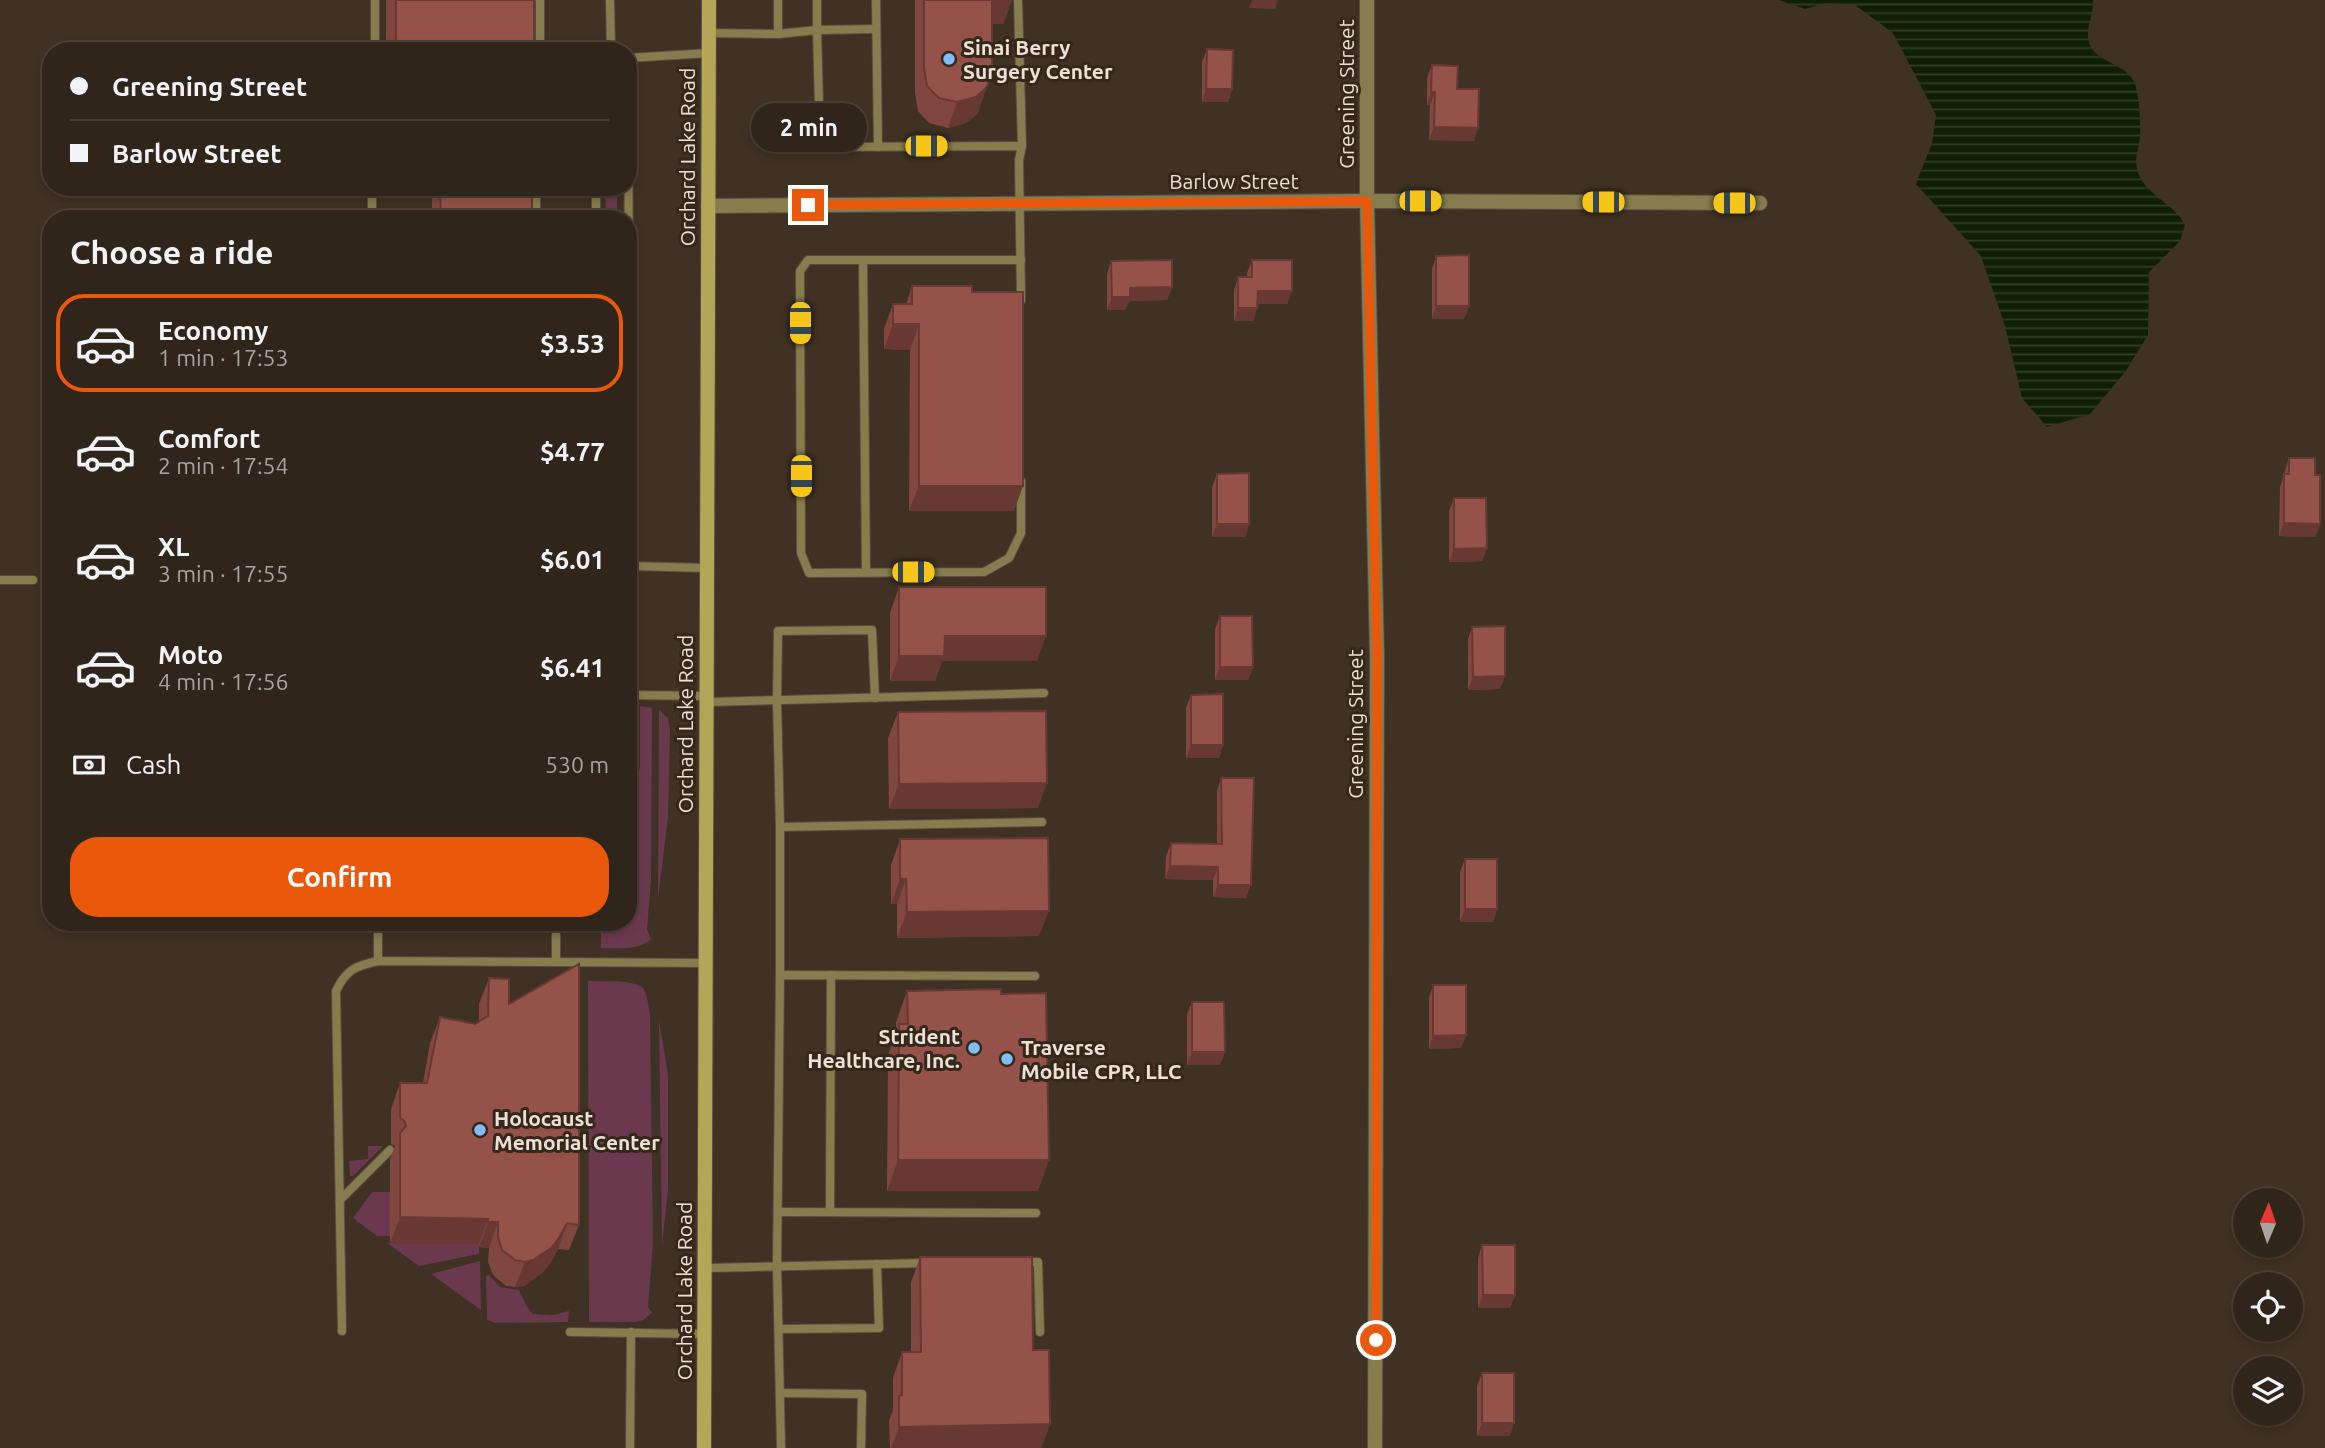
<!DOCTYPE html>
<html lang="en">
<head>
<meta charset="utf-8">
<style>
	:root { --surface:#2f251a; --page:#372d23; --text:#f1f3f6; --muted:#a7a5a2; --line:#4a4239; --accent:#ea580c }
	body { margin:0; font-family:Ubuntu,sans-serif; background:var(--page); color:var(--text); height:100vh; display:flex; flex-direction:column; font-size:26px; white-space:nowrap }
	* { box-sizing:border-box; margin:0 }
	p { font-size:23px; color:var(--muted) }
	.icon { flex:none; width:38px; height:38px; fill:none; stroke:currentColor; stroke-width:2; stroke-linecap:round; stroke-linejoin:round }
	.map { position:relative; flex:1; overflow:hidden }
	.drawer { position:absolute; left:42px; top:210px; width:595px; height:721px; display:flex; flex-direction:column; background:var(--surface); border-radius:28px; box-shadow:0 4px 10px #0003,0 0 0 2px var(--line) }
	.drawer>* { flex:none }
	.guide { position:absolute; left:42px; top:42px; width:595px; height:154px; border-radius:28px; box-shadow:0 4px 10px #0003,0 0 0 2px var(--line); display:grid; align-content:center; height:154px; padding:0 28px; background:var(--surface) }
	.needle { width:46px; rotate:2deg }
	.fabs { position:absolute; left:2233px; top:1188px; display:grid; gap:14px }
	.fabs a { display:grid; place-items:center; width:70px; height:70px; border-radius:50%; background:var(--surface); box-shadow:0 4px 10px #0003,0 0 0 2px var(--line); font-size:35px }
	.end { position:absolute; width:32px; height:32px; margin:-16px; border:9px solid #ea580c; background:#fff; box-shadow:0 0 0 4px #fff }
	.from { border-radius:50% }
	.bubble { position:absolute; height:49px; border-radius:24px; background:var(--surface); box-shadow:0 4px 10px #0003,0 0 0 2px var(--line); font-size:23px; font-weight:700; line-height:49px; text-align:center }
	.car { position:absolute; width:21px; height:42px; margin:-21px -10px; border-radius:9px; box-shadow:0 0 5px 2px #0007; background:linear-gradient(#f5c518 24%,#345 0 40%,#f5c518 0 76%,#345 0 86%,#f5c518 0) }
	.guide b { display:flex; align-items:center; gap:24px; height:66px; font-size:26px }
	.guide b+b { border-top:2px solid var(--line) }
	.guide i { width:18px; height:18px; background:var(--text) }
	ul { padding:0; list-style:none }
	li { display:flex; align-items:center; gap:21px; height:98px; margin:0 14px 10px; padding:0 14px; border:4px solid transparent; border-radius:28px }
	li div { flex:1 }
	li b { display:block; font-size:26px }
	li em { font-style:normal; font-weight:700 }
	li.on { border-color:var(--accent) }
	li>.icon { width:63px; height:63px; stroke-width:1.5 }
	h2 { padding:0 28px; font-size:32px; line-height:84px }
	.pay { display:flex; align-items:center; gap:18px; height:77px; padding:0 28px; font-size:26px }
	.pay p { margin-inline-start:auto }
	.button { display:flex; gap:14px; margin-top:auto; padding:14px 28px }
	.button a { flex:1; height:80px; border-radius:28px; background:var(--accent); color:#fff; font-size:28px; font-weight:700; line-height:80px; text-align:center }
	.map>svg:first-child { display:block }
</style>
</head>
<body>
<div class="map">
<svg width="2325" height="1448" viewBox="0 0 2325 1448">
	<defs>
		<pattern id="water-rules" width="6" height="5" patternUnits="userSpaceOnUse" patternTransform="scale(1.75)"><rect width="6" height="5" fill="#0e1f03"/><path d="M0 2.5h6" fill="none" stroke="#313f27"/></pattern>
	</defs>
	<rect width="100%" height="100%" fill="#3f3123"/>
	<!-- green -->
	<g fill="#6b394d">
		<path d="M605,187H617V213L613,218L609,217L606,212Z"/>
		<path d="M640,706L652,708L651,880L647,929L651,939C637,951 619,948 601,948V922H628V789L640,768Z"/>
		<path d="M659,710L668,718L670,731L668,817L658,900Z"/>
		<path d="M588,981C599,981 636,980 643,988C648,994 648,1007 650,1015L653,1243L648,1307L652,1313L643,1320L636,1322H589Z"/>
		<path d="M659,1020L668,1075V1190L662,1246Z"/>
		<path d="M368,1146H383L353,1176H350L349,1161L368,1159Z"/>
		<path d="M372,1192H390V1236H377L353,1218Z"/>
		<path d="M387,1243L479,1244V1254L419,1266Z"/>
		<path d="M480,1261L481,1310L431,1274Z"/>
		<path d="M489,1275L500,1287L519,1290L527,1307L533,1314L553,1315L569,1311L568,1322L496,1323L487,1320L486,1276Z"/>
	</g>
	<!-- water -->
	<path fill="url(#water-rules)" d="M1779,0H2093C2094,13 2087,25 2088,37C2089,63 2127,61 2135,84C2139,94 2141,126 2140,137C2138,154 2132,161 2141,179C2151,197 2176,206 2185,225L2180,241L2149,272L2148,335L2125,372L2090,414L2047,427L2022,398L2005,326L1981,256L1916,184L1932,143L1936,115L1893,33L1855,5L1826,3L1805,9Z"/>
	<g fill="none" stroke-linecap="round" stroke-linejoin="round">
		<defs>
			<g id="service">
				<path d="M375,0V51"/>
				<path d="M540,0V51"/>
				<path d="M610,0L611,51"/>
				<path d="M817,0V30L875,29"/>
				<path d="M876,0L878,147"/>
				<path d="M1018,0L1022,146"/>
				<path d="M709,33L778,34V0"/>
				<path d="M778,34L817,30L820,142L830,147L1022,146L1019,160L1021,300"/>
				<path d="M628,58L630,566L707,568"/>
				<path d="M628,58L709,53"/>
				<path d="M372,187V219"/>
				<path d="M536,187V219"/>
				<path d="M596,219V187"/>
				<path d="M863,260L866,572"/>
				<path d="M1021,481V533L1009,558L984,572L809,573L801,553L800,271L808,260H1021"/>
				<path d="M0,580H33"/>
				<path d="M628,632L630,566"/>
				<path d="M628,695L706,696"/>
				<path d="M875,698L872,630L778,631L777,700L780,827L1042,822"/>
				<path d="M706,702L1044,693"/>
				<path d="M628,755L630,695"/>
				<path d="M780,827V975"/>
				<path d="M556,935V962"/>
				<path d="M378,961V928"/>
				<path d="M340,1200L390,1150"/>
				<path d="M778,1212L1036,1213"/>
				<path d="M830,1212L831,975"/>
				<path d="M1022,1262H1038L1040,1332"/>
				<path d="M705,1268L926,1263"/>
				<path d="M779,1329L879,1328L877,1264"/>
				<path d="M342,1331L336,991C346,970 355,966 378,961L706,963"/>
				<path d="M570,1332L704,1334"/>
				<path d="M780,1393L862,1394L861,1448"/>
				<path d="M630,1448L631,1332"/>
				<path d="M781,1448L777,1266L780,975L1035,976"/>
			</g>
			<g id="minor">
				<path d="M1367,0V201L1377,656L1375,1448"/>
				<path d="M708,206L1367,201L1760,203"/>
			</g>
			<path id="secondary" d="M704,1448L709,0"/>
		</defs>
		<!-- service casing -->
		<use href="#service" stroke="#5a4d40" stroke-width="10"/>
		<!-- minor casing -->
		<use href="#minor" stroke="#5a4d40" stroke-width="16"/>
		<!-- secondary casing -->
		<use href="#secondary" stroke="#5a4d40" stroke-width="16"/>
		<!-- service -->
		<use href="#service" stroke="#857d4d" stroke-width="8"/>
		<!-- minor -->
		<use href="#minor" stroke="#857d4d" stroke-width="14"/>
		<!-- secondary -->
		<use href="#secondary" stroke="#b3a656" stroke-width="14"/>
	</g>
	<!-- wall -->
	<g fill="#7f473e">
		<rect x="386" y="0" width="148" height="51"/>
		<path d="M915,0H1012L1003,24H992L978,113L966,123L948,128L929,123L918,111L915,93Z"/>
		<path d="M1207,49L1232,89L1228,102H1202V62Z"/>
		<path d="M1432,65L1457,89L1474,141L1429,140L1430,105H1427V78Z"/>
		<path d="M433,187H532V219H432V190Z"/>
		<path d="M1436,256L1469,306L1464,319H1432V269Z"/>
		<path d="M1252,260L1292,291L1287,304H1257V308L1253,321H1234V290L1238,277H1247V273Z"/>
		<path d="M1111,261L1172,287L1167,300L1129,301L1125,310H1107V274Z"/>
		<path d="M912,286L972,292L1014,511H909L910,350L884,349V329L893,304H906Z"/>
		<path d="M2289,458L2315,475L2320,524L2315,537L2279,536L2280,487Z"/>
		<path d="M1217,474L1249,524L1245,537H1212V487Z"/>
		<path d="M1454,498L1487,548L1482,561L1449,562V511Z"/>
		<path d="M899,587L1037,661H942L935,681H890V613Z"/>
		<path d="M1220,616L1253,667L1248,680H1215V629Z"/>
		<path d="M1472,627L1505,676L1500,689L1468,690V639Z"/>
		<path d="M1191,695L1223,745L1219,758H1186V708Z"/>
		<path d="M898,712L1038,808L889,809L888,738Z"/>
		<path d="M1221,778L1246,898L1213,897V880L1165,879L1166,856L1171,843L1217,844V791Z"/>
		<path d="M900,839L1039,936L897,938V904H891V865Z"/>
		<path d="M1465,859L1497,909L1493,922H1460V872Z"/>
		<path d="M489,978L509,1004L579,1225L569,1250L558,1249L550,1264L541,1274L524,1286L515,1287L506,1286L493,1275L488,1262L489,1248L479,1247V1244L390,1243V1159L395,1146L391,1144V1109L400,1083H423L430,1043L440,1017L475,1024L479,1021V1004Z"/>
		<path d="M1433,985L1466,1035L1461,1048L1429,1049V998Z"/>
		<path d="M907,991L1001,994L1038,1191H887L888,1055L896,1033V1022Z"/>
		<path d="M1192,1002L1225,1052L1220,1065H1187V1014Z"/>
		<path d="M1482,1245L1515,1295L1510,1308H1478V1258Z"/>
		<path d="M920,1257L1033,1350L1050,1424L1041,1448H890L889,1421L893,1410V1378L902,1352H911V1282Z"/>
		<path d="M1482,1373L1510,1436H1477V1386Z"/>
	</g>
	<!-- shaded-wall -->
	<g fill="#683932">
		<path d="M991,0H1012L1003,24H982Z"/>
		<path d="M1252,0H1278L1275,9L1249,8Z"/>
		<path d="M987,87L978,113L966,123L948,128L957,102Z"/>
		<path d="M1206,89H1232L1228,102H1202Z"/>
		<path d="M1431,92H1435L1430,105H1427Z"/>
		<path d="M1434,127L1478,128L1474,141L1429,140Z"/>
		<path d="M1172,287L1167,300L1129,301L1125,310H1107L1112,297L1130,288Z"/>
		<path d="M1258,291H1292L1287,304H1253Z"/>
		<path d="M1436,306H1469L1464,319H1432Z"/>
		<path d="M1238,308H1257L1253,321H1234Z"/>
		<path d="M893,324H919L910,350L884,349Z"/>
		<path d="M919,486H1023L1014,511H909Z"/>
		<path d="M2284,523L2320,524L2315,537L2279,536Z"/>
		<path d="M1217,524H1249L1245,537H1212Z"/>
		<path d="M1487,548L1482,561L1449,562L1454,549Z"/>
		<path d="M945,636H1046L1037,661H942L935,681H890L899,656Z"/>
		<path d="M1220,667H1253L1248,680H1215Z"/>
		<path d="M1505,676L1500,689L1468,690L1473,677Z"/>
		<path d="M1191,745H1223L1219,758H1186Z"/>
		<path d="M1047,783L1038,808L889,809L899,784Z"/>
		<path d="M1170,866L1218,867L1213,880L1165,879Z"/>
		<path d="M900,879H906L897,904H891Z"/>
		<path d="M1218,885H1251L1246,898L1213,897Z"/>
		<path d="M1465,909H1497L1493,922H1460Z"/>
		<path d="M1049,911L1039,936L897,938L907,912Z"/>
		<path d="M1466,1035L1461,1048L1429,1049L1433,1036Z"/>
		<path d="M1192,1052H1225L1220,1065H1187Z"/>
		<path d="M898,1160H1049L1038,1191H887Z"/>
		<path d="M400,1217L488,1219L479,1244L390,1243Z"/>
		<path d="M488,1222H498L489,1248L479,1247Z"/>
		<path d="M567,1223L558,1249L550,1264L541,1274L524,1286L515,1287L525,1262Z"/>
		<path d="M1483,1295H1515L1510,1308H1478Z"/>
		<path d="M1482,1423H1514L1510,1436H1477Z"/>
		<path d="M1050,1424L1041,1448H891L899,1427Z"/>
	</g>
	<!-- building -->
	<g fill="#945248" stroke="#683932" stroke-width="2">
		<rect x="396" y="0" width="138" height="51"/>
		<path d="M924,0H992V68L987,87L976,97L957,102L939,98L927,86L924,68Z"/>
		<path d="M1207,49L1233,50L1232,89H1206Z"/>
		<path d="M1432,65L1458,66L1457,89H1479L1478,128L1434,127L1435,92H1431Z"/>
		<path d="M440,187H532V219H441Z"/>
		<path d="M1469,255V306H1436V256Z"/>
		<path d="M1172,260V287L1130,288V297H1112L1111,261Z"/>
		<path d="M1252,260H1292V291H1258L1257,308H1238V277H1252Z"/>
		<path d="M912,286H972V292H1023V486H919V324H893V304H912Z"/>
		<path d="M2289,458H2315V475H2320V524L2284,523V474H2289Z"/>
		<path d="M1249,473V524H1217V474Z"/>
		<path d="M1454,498H1486L1487,548L1454,549Z"/>
		<path d="M899,587H1046V636H945L944,656H899Z"/>
		<path d="M1220,616H1252L1253,667H1220Z"/>
		<path d="M1505,626V676L1473,677L1472,627Z"/>
		<path d="M1223,694V745H1191V695Z"/>
		<path d="M1046,711L1047,783L899,784L898,712Z"/>
		<path d="M1221,778H1254L1251,885H1218V867L1170,866L1171,843L1222,844Z"/>
		<path d="M1048,838L1049,911L907,912L906,879H900V839Z"/>
		<rect x="1465" y="859" width="32" height="50"/>
		<path d="M579,964V1225L567,1223L559,1238L551,1248L533,1260L525,1262L515,1260L502,1250L498,1237V1222H488V1219L400,1217V1133L406,1126L404,1121L400,1118V1083H427L440,1017L475,1024L488,1016L489,978L509,979V1004Z"/>
		<path d="M1433,985H1466V1035L1433,1036Z"/>
		<path d="M1001,989V994L1046,993L1049,1160H898L899,1024H908L907,991Z"/>
		<path d="M1192,1002H1224L1225,1052H1192Z"/>
		<path d="M1482,1245H1515V1295H1483Z"/>
		<path d="M920,1257H1032L1033,1350H1049L1050,1424L899,1427V1396L902,1395V1352H921Z"/>
		<rect x="1482" y="1373" width="32" height="50"/>
	</g>
	<g fill="none" stroke-linecap="round" stroke-linejoin="round">
		<!-- route -->
		<path stroke="#ea580c" stroke-width="9" d="M808,205L1367,201L1377,656L1376,1340"/>
	</g>
	<!-- markers -->
	<g fill="#81bdfa" stroke="#35271a" stroke-width="2.5">
		<circle cx="949" cy="59" r="7"/>
		<circle cx="974" cy="1048" r="7"/>
		<circle cx="1007" cy="1059" r="7"/>
		<circle cx="480" cy="1130" r="7"/>
	</g>
	<g text-anchor="middle" dominant-baseline="central" stroke-width="6" stroke-linejoin="round" paint-order="stroke">
		<!-- poi labels -->
		<g font-size="21" font-weight="bold" fill="#eae1d8" stroke="#35271a" text-anchor="start">
			<text x="963" y="47">Sinai Berry<tspan x="963" dy="24">Surgery Center</tspan></text>
			<text x="960" y="1036" text-anchor="end">Strident<tspan x="960" dy="24">Healthcare, Inc.</tspan></text>
			<text x="1021" y="1047">Traverse<tspan x="1021" dy="24">Mobile CPR, LLC</tspan></text>
			<text x="494" y="1118">Holocaust<tspan x="494" dy="24">Memorial Center</tspan></text>
		</g>
		<!-- street labels -->
		<g font-size="21" fill="#eae1d8" stroke="#35271a">
			<text transform="translate(1346 94) rotate(-90)">Greening Street</text>
			<text transform="translate(687 157) rotate(-90)">Orchard Lake Road</text>
			<text x="1234" y="181">Barlow Street</text>
			<text transform="translate(685 724) rotate(-90)">Orchard Lake Road</text>
			<text transform="translate(1355 724) rotate(-90)">Greening Street</text>
			<text transform="translate(684 1291) rotate(-90)">Orchard Lake Road</text>
		</g>
	</g>
</svg>
<div class="fabs">
<a><svg class="needle" viewBox="-14 -14 28 28"><path d="M0-13l5 13h-10z" fill="#e53935"/><path d="M0 13l5-13h-10z" fill="#a7a5a2"/></svg></a>
<a><svg class="icon" aria-label="locate" viewBox="0 0 24 24"><circle cx="12" cy="12" r="6"/><path d="M12 2v4M12 18v4M2 12h4M18 12h4"/></svg></a>
<a><svg class="icon" aria-label="layers" viewBox="0 0 24 24"><path d="M12 4l9 5-9 5-9-5zM3 14l9 5 9-5"/></svg></a>
</div>
<i class="end from" style="left:1376px;top:1340px"></i>
<i class="end" style="left:808px;top:205px"></i>
<div class="bubble" style="left:751px;top:103px;width:116px">2 min</div>
<i class="car" style="left:926px;top:146px;rotate:90deg"></i>
<i class="car" style="left:1420px;top:201px;rotate:90deg"></i>
<i class="car" style="left:1603px;top:202px;rotate:270deg"></i>
<i class="car" style="left:1734px;top:203px;rotate:270deg"></i>
<i class="car" style="left:800px;top:323px;rotate:180deg"></i>
<i class="car" style="left:801px;top:476px;rotate:180deg"></i>
<i class="car" style="left:913px;top:572px;rotate:90deg"></i>
<div class="guide">
<b><i class="from"></i>Greening Street</b>
<b><i></i>Barlow Street</b>
</div>
<section class="drawer">
<h2>Choose a ride</h2>
<ul>
<li class="on"><svg class="icon" aria-label="car" viewBox="0 0 24 24"><path d="M5 17H2v-5l4-1 3-4h7l3 4 3 1v5h-3M9 17h6M6 11h13"/><circle cx="7" cy="17" r="2"/><circle cx="17" cy="17" r="2"/></svg><div><b>Economy</b><p>1 min · 17:53</p></div><em>$3.53</em></li>
<li><svg class="icon" aria-label="car" viewBox="0 0 24 24"><path d="M5 17H2v-5l4-1 3-4h7l3 4 3 1v5h-3M9 17h6M6 11h13"/><circle cx="7" cy="17" r="2"/><circle cx="17" cy="17" r="2"/></svg><div><b>Comfort</b><p>2 min · 17:54</p></div><em>$4.77</em></li>
<li><svg class="icon" aria-label="car" viewBox="0 0 24 24"><path d="M5 17H2v-5l4-1 3-4h7l3 4 3 1v5h-3M9 17h6M6 11h13"/><circle cx="7" cy="17" r="2"/><circle cx="17" cy="17" r="2"/></svg><div><b>XL</b><p>3 min · 17:55</p></div><em>$6.01</em></li>
<li><svg class="icon" aria-label="car" viewBox="0 0 24 24"><path d="M5 17H2v-5l4-1 3-4h7l3 4 3 1v5h-3M9 17h6M6 11h13"/><circle cx="7" cy="17" r="2"/><circle cx="17" cy="17" r="2"/></svg><div><b>Moto</b><p>4 min · 17:56</p></div><em>$6.41</em></li>
</ul>
<div class="pay"><svg class="icon" aria-label="cash" viewBox="0 0 24 24"><path d="M3 7h18v10H3z"/><circle cx="12" cy="12" r="2"/></svg>Cash<p>530 m</p></div>
<div class="button"><a>Confirm</a></div>
</section>
</div>
</body>
</html>
